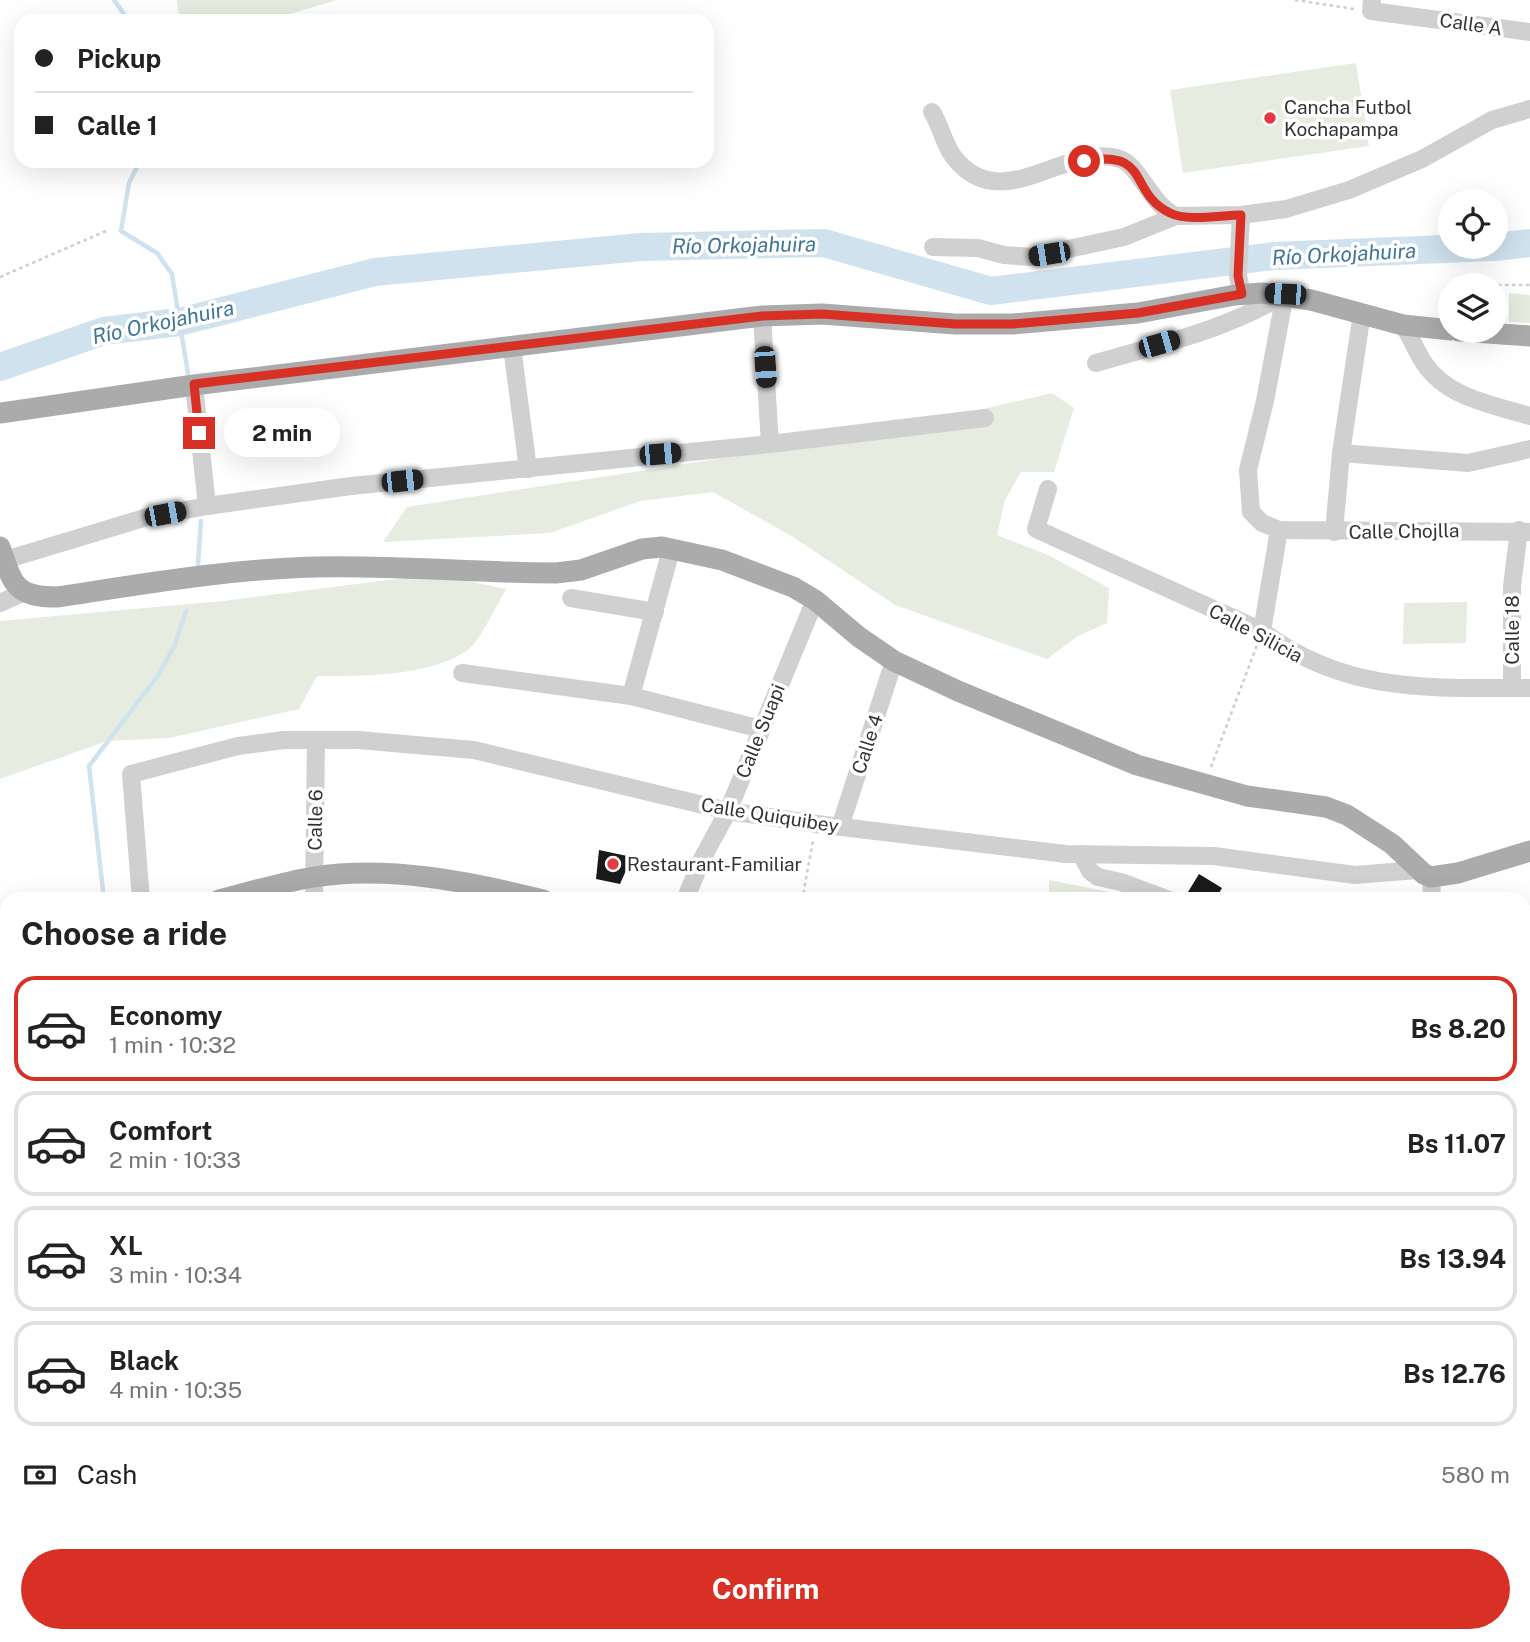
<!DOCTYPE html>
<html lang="en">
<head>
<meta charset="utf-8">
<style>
	:root { --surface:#fff; --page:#f2f2f2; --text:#222; --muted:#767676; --line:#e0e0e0; --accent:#d93025 }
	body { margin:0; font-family:"Public Sans",sans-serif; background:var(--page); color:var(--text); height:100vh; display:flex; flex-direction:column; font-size:26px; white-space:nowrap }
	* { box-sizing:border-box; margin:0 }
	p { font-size:23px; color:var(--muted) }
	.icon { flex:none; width:38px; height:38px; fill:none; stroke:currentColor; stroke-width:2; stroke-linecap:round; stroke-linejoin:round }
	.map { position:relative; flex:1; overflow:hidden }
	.details { position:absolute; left:0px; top:892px; width:1531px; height:751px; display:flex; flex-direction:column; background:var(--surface); border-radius:21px 21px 0 0; box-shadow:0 7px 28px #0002 }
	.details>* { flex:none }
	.top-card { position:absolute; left:14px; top:14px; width:700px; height:154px; border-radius:21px; box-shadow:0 7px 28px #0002; display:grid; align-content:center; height:154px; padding:0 21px; background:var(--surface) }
	.tools { position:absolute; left:1438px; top:189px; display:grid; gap:14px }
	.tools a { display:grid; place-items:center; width:70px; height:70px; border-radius:50%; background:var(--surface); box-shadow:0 7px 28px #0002; font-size:35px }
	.end { position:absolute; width:32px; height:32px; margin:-16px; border:9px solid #d93025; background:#fff; box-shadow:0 0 0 4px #fff }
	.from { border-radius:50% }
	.bubble { position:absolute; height:49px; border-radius:24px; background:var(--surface); box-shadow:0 7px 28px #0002; font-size:23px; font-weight:700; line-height:49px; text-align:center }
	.car { position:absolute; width:21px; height:42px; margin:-21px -10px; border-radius:9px; box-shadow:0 0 5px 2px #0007; background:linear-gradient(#222 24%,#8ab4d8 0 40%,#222 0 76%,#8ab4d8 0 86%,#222 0) }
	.top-card b { display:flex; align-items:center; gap:24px; height:66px; font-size:26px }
	.top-card b+b { border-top:2px solid var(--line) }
	.top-card i { width:18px; height:18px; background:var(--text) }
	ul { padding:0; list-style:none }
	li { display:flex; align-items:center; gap:21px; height:105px; margin:0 14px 10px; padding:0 7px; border:4px solid var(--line); border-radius:21px }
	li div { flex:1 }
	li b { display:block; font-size:26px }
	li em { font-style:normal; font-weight:700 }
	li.selected { border-color:var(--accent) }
	li>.icon { width:63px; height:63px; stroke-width:1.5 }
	h2 { padding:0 21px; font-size:32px; line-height:84px }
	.pay { display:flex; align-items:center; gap:18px; height:77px; padding:0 21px; font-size:26px }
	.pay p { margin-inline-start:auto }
	.button { display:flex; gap:14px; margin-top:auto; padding:14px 21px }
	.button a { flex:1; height:80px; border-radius:42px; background:var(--accent); color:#fff; font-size:28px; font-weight:700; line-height:80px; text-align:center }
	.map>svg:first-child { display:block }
</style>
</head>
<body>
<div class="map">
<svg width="1530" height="1642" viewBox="0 0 1530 1642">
	<rect width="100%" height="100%" fill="#fff"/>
	<!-- green -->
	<g fill="#e6ecdf">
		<path d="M177,0H337L266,21H184L178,11Z"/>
		<path d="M1356,63L1369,146L1183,173L1170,90Z"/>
		<path d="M1509,293L1530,295V323L1509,322Z"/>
		<path d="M1052,393L1074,408L1054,472H1021L1005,500L997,535L1048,555L1109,588L1107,623L1078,636L1047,659L895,605L793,537L713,492L640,501L550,533L383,542L407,507C622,473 839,445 1052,393Z"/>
		<path d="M436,574L506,589C497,604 481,639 469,649C432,677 362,676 317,676L299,709L169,738L107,741L0,779V621L223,601Z"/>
		<path d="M1467,602L1466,643L1403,644L1404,603Z"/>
		<path d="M1049,880L1130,896L1139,899H1049Z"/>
	</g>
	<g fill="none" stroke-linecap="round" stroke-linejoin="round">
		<!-- stream -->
		<g stroke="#cfe2ee" stroke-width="4.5">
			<path d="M114,0L129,21"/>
			<path d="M140,161L129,183L121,231L157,253L172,274L188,374"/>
			<path d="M198,564L201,521"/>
			<path d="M104,900L89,766L157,677L174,647L186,611"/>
			<path d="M1427,1642L1430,1636"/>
		</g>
		<!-- river -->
		<g stroke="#cfe2ee" stroke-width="28">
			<path d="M1496,247L1530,243"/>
			<path d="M0,367L104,331L179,322L375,272L641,247L824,243L991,291L1274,256L1492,247"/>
		</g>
	</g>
	<!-- building -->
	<g fill="#1a1a1a">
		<path d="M599,850L632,857L620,884L596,879Z"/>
		<path d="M1199,874L1222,888L1215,900H1199L1188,892Z"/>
	</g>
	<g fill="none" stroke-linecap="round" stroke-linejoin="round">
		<!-- path -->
		<g stroke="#cdcdcd" stroke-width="2.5" stroke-dasharray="3.5 3.5" stroke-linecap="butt">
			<path d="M1295,0L1354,9"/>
			<path d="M0,277L106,231"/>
			<path d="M1484,285H1530"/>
			<path d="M1211,767L1257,645"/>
			<path d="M802,900L813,841"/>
			<path d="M1524,1117L1530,1111"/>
			<path d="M0,1319V1293"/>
			<path d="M309,1636L311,1642"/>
		</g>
		<!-- minor -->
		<g stroke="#d0d0d0" stroke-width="18">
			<path d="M1372,0L1371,11L1530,32"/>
			<path d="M932,112C941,126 943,142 953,156C1001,220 1066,141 1120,159C1140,166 1149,203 1176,216"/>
			<path d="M1241,215L1238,276L1242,294"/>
			<path d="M933,247L978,248L1004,255L1031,257L1124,237L1176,216L1241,215L1286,209L1349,190L1422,159L1492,120L1530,109"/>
			<path d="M1285,294L1265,401L1248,470L1251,512L1262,523L1279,530L1530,532"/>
			<path d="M762,316L770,444"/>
			<path d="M1403,325C1411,337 1416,351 1424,363C1447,398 1493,405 1530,416"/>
			<path d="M512,347L528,469"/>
			<path d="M1096,363C1161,344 1226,330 1285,294"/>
			<path d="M194,385L207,506"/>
			<path d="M1341,453L1468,463L1530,449"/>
			<path d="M1048,489L1036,529L1262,631C1346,694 1431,688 1530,688"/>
			<path d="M1334,532L1341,453L1362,313"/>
			<path d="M5,560L144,518L207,506L351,486L770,444L985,418"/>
			<path d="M571,598L655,612"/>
			<path d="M0,603L22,593"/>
			<path d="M1262,631L1279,530"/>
			<path d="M462,673L631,696L761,729"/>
			<path d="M1512,688V586L1519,530"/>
			<path d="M631,696L671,550"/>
			<path d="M840,827L894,661"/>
			<path d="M1081,854L1090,871L1098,877L1121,882L1169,900"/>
			<path d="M1431,877L1432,900"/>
			<path d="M141,900L131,774L238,746L284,740H358L474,750L728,811L817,824L1066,854L1214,856L1355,875L1417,870"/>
			<path d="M314,900L316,740"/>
			<path d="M685,900L702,859L728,811L815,600"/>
			<path d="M1524,1046L1530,1045"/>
			<path d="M0,1275H7"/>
			<path d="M1524,1440L1530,1415"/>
			<path d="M0,1443L7,1447"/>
			<path d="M1524,1625L1530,1611"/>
			<path d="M61,1636L63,1642"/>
			<path d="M1247,1636L1248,1642"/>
			<path d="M1353,1642V1636"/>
		</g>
		<!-- major -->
		<g stroke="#ababab" stroke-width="21">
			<path d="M1459,331L1530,336"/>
			<path d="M0,413L194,385L762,316L822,314L955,324H1013L1138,313L1235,295L1263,293L1311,300L1403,325L1451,330"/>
			<path d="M0,547C13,584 14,597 57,597C143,584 229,569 316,567C396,565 476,573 556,573L581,570L642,549L662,547L722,560L793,587L815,600L859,637L894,661L958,691L1137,765L1247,796L1326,807L1347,815L1392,844L1424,874L1431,877L1458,873L1530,851"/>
			<path d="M219,900C251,892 282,882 314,877C388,865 471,882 543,900"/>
			<path d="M1524,939L1530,938"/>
			<path d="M0,971L7,969"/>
		</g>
		<!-- highway -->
		<g stroke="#9a9a9a" stroke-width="24">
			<path d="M0,1126L7,1125"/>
			<path d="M1524,1246L1530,1251"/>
		</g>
	</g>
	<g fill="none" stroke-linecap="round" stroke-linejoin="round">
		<!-- route -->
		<path stroke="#d93025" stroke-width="9" d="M199,433L194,384L762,316L822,314L955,324H1013L1138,313L1242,294L1238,276L1241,215C1221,215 1188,222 1170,213C1127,192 1152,149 1084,161"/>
	</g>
	<!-- markers -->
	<g fill="#e63946" stroke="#fff" stroke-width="2.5">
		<circle cx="1270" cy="118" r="7"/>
		<circle cx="613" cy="864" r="7"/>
	</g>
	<g text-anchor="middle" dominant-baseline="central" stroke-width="7" stroke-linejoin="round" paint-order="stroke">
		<!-- street labels -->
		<g font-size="19" fill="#333" stroke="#fff">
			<text transform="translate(1471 24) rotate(8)">Calle A</text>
			<text transform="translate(1404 531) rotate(-1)">Calle Chojlla</text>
			<text transform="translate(1512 630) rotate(-90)">Calle 18</text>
			<text transform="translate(1256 633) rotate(28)">Calle Silicia</text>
			<text transform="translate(760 731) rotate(-68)">Calle Suapi</text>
			<text transform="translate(867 744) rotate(-72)">Calle 4</text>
			<text transform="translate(770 815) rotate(9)">Calle Quiquibey</text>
			<text transform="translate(315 820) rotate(-89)">Calle 6</text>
		</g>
		<!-- poi labels -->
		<g font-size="19" fill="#333" stroke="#fff" text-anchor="start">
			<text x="1284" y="107">Cancha Futbol<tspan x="1284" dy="22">Kochapampa</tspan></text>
			<text x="627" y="864">Restaurant-Familiar</text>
		</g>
		<!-- water labels -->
		<g font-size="21" font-style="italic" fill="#3f7597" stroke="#fff">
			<text transform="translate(744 245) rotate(-1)">Río Orkojahuira</text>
			<text transform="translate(1344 254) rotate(-3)">Río Orkojahuira</text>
			<text transform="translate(163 322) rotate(-12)">Río Orkojahuira</text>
		</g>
	</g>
</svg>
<div class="tools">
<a><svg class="icon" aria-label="locate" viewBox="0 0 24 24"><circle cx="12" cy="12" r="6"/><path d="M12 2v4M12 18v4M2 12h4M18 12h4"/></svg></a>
<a><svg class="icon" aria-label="layers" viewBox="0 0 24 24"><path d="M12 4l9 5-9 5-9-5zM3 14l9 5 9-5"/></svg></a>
</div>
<i class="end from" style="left:1084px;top:161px"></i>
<i class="end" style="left:199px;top:433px"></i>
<div class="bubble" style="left:224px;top:408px;width:116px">2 min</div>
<i class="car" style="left:1049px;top:254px;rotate:261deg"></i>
<i class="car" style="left:1285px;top:294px;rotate:273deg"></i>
<i class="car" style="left:1159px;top:344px;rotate:74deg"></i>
<i class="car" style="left:765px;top:367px;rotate:176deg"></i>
<i class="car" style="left:660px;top:454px;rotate:85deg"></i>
<i class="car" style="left:402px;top:481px;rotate:84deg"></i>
<i class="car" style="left:165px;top:514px;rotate:79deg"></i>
<div class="top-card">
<b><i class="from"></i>Pickup</b>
<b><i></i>Calle 1</b>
</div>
<section class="details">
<h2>Choose a ride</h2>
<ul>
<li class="selected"><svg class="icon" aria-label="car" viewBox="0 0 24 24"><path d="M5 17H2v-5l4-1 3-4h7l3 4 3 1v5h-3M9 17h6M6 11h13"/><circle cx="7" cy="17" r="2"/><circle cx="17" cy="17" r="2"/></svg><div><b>Economy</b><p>1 min · 10:32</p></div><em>Bs 8.20</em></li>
<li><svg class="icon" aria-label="car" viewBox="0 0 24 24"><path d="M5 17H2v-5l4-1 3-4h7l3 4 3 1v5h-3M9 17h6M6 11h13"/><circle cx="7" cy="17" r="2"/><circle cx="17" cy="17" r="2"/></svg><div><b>Comfort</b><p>2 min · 10:33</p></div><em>Bs 11.07</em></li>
<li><svg class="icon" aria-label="car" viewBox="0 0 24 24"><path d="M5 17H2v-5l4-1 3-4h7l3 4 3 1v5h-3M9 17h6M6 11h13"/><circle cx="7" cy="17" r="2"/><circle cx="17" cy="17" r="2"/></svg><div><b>XL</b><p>3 min · 10:34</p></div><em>Bs 13.94</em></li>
<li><svg class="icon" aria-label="car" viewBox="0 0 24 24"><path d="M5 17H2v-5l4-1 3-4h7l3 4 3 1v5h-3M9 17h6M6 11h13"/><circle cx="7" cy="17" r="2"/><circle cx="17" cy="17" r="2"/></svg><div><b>Black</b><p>4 min · 10:35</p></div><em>Bs 12.76</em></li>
</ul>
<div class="pay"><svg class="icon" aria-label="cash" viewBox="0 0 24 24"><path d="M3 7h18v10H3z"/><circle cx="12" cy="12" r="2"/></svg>Cash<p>580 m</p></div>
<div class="button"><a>Confirm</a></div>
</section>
</div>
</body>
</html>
